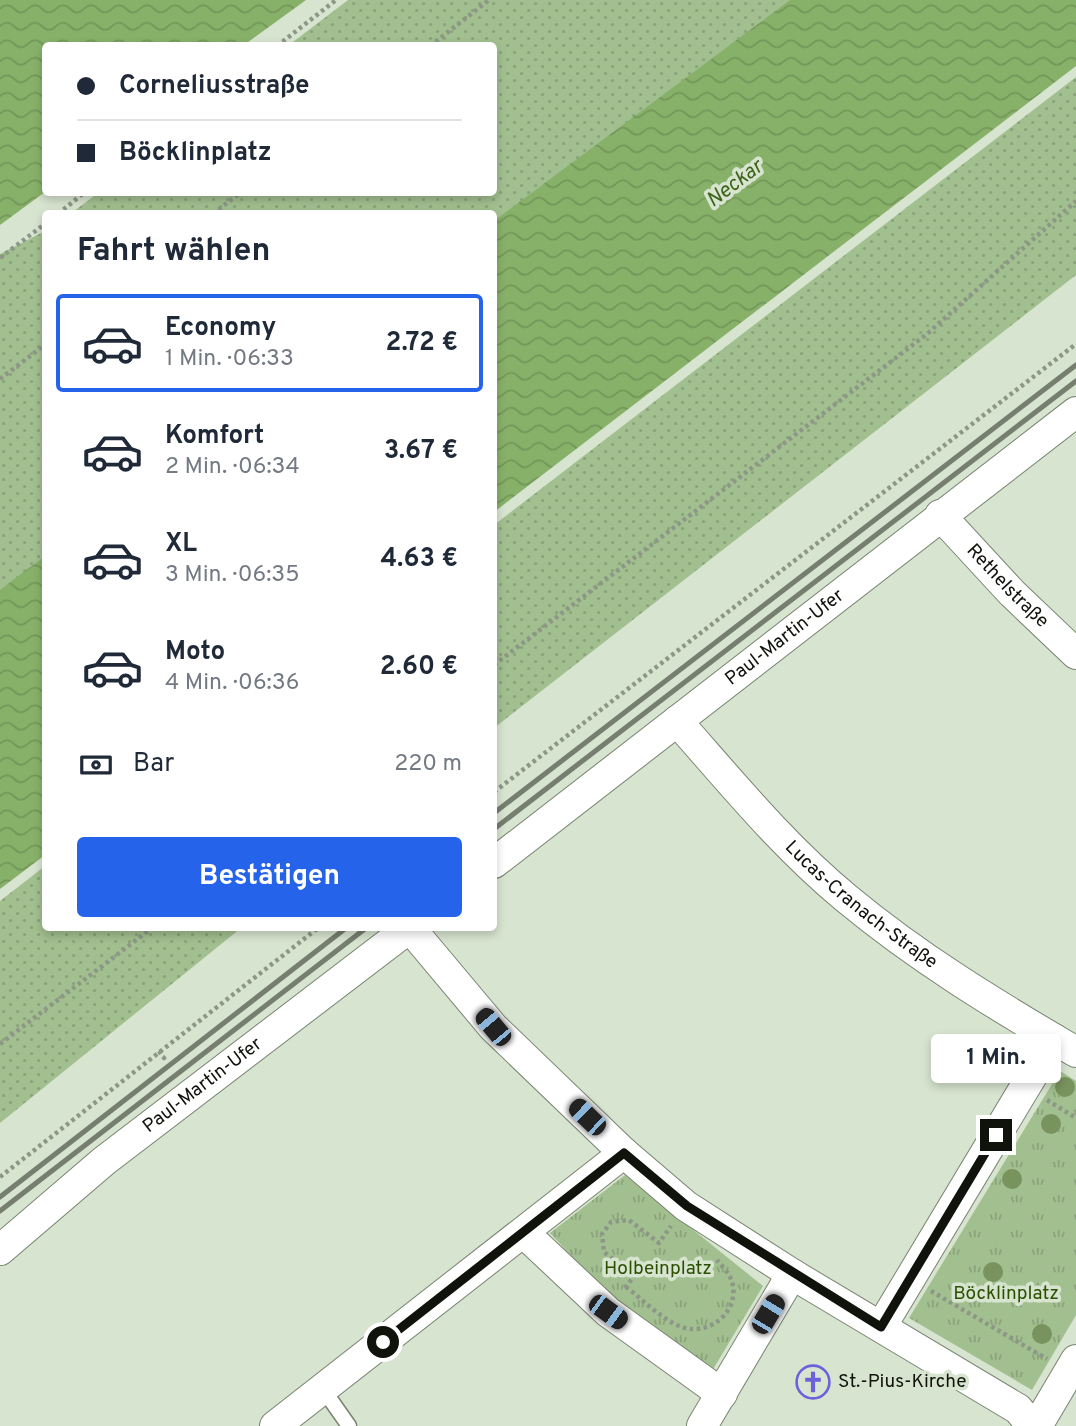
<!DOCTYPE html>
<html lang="de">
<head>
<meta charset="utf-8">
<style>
	:root { --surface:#fff; --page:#f2f2f3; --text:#1f2937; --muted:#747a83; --line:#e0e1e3; --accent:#2563eb }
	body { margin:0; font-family:Overpass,sans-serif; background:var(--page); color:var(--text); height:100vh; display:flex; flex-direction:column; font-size:26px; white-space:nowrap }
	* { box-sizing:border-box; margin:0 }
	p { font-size:23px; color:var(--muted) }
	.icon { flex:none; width:38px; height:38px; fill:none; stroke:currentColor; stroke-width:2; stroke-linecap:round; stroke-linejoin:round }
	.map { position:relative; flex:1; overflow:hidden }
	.side { position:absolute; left:42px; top:210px; width:455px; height:721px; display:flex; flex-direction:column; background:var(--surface); border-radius:7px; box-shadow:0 4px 10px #0003 }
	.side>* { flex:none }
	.banner { position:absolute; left:42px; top:42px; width:455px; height:154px; border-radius:7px; box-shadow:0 4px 10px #0003; display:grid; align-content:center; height:154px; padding:0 35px; background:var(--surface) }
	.end { position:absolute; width:32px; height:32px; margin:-16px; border:9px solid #0f130c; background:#fff; box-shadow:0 0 0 4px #fff }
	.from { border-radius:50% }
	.bubble { position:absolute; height:49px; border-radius:7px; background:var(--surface); box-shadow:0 4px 10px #0003; font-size:23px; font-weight:700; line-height:49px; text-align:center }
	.car { position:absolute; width:21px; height:42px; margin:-21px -10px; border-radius:9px; box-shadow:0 0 5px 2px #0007; background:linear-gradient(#222 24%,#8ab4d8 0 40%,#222 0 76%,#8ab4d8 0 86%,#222 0) }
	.banner b { display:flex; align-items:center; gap:24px; height:66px; font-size:26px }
	.banner b+b { border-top:2px solid var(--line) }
	.banner i { width:18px; height:18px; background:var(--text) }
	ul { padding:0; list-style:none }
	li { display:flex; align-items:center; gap:21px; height:98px; margin:0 14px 10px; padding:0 21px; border:4px solid transparent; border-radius:7px }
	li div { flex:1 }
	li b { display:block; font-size:26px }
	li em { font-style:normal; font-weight:700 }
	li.selected { border-color:var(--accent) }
	li>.icon { width:63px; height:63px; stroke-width:1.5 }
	h2 { padding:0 35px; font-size:32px; line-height:84px }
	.pay { display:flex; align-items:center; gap:18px; height:77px; padding:0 35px; font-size:26px }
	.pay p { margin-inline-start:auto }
	.button { display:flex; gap:14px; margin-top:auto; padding:14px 35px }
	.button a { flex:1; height:80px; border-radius:7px; background:var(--accent); color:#fff; font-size:28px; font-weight:700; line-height:80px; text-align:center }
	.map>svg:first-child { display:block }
</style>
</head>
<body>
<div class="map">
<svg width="1076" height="1426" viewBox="0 0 1076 1426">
	<defs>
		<pattern id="grass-dots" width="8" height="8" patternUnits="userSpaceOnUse" patternTransform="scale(1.75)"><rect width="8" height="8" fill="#a2bf8f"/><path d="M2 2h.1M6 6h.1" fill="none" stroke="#8aa37a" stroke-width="1.8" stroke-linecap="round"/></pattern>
		<pattern id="park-tufts" width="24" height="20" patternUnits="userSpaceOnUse" patternTransform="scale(1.75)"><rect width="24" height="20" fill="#a2bf8f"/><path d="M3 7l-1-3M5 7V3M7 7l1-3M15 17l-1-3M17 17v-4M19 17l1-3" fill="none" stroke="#8aa37a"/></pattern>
		<pattern id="water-waves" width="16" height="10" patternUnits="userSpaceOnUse" patternTransform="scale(1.75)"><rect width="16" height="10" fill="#87b169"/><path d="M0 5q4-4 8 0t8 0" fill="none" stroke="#73975a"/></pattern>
	</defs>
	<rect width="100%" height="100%" fill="#d7e4cf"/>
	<!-- grass -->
	<g fill="url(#grass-dots)">
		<path d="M348,0H802L494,232V214H70L98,193L494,192V46L289,45Z"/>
		<path d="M1076,77V275L494,728V525Z"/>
		<path d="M45,231V568L0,602V254Z"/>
		<path d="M45,866L46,928H241L0,1123V901Z"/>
	</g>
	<!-- park -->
	<g fill="url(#park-tufts)">
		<path d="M1060,1071L1076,1081V1315L1032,1390L909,1318Z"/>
		<path d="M625,1175L763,1286L712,1371L617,1305L550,1233Z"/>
	</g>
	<!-- water -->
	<g fill="url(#water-waves)">
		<path d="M0,0H306L244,45L46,46L45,192L0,225Z"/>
		<path d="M790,0H1076V66L494,512V221Z"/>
		<path d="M45,556V855L0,889V590Z"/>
	</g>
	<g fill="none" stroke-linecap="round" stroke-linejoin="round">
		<defs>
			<path id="service" d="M323,1389L349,1426"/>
			<g id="minor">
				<path id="s1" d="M940,515L1012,593L1076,654"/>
				<path id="s2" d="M677,721C731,782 783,846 846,898C918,958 996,1005 1076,1052"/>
				<path id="s3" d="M494,863L1076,412"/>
				<path d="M410,928L493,1027L624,1153L686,1206L792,1274L1018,1409L1032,1426"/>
				<path d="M524,1233L608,1312L722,1394"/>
				<path id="s4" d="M0,1250L104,1161L409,928"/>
				<path d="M881,1327L1054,1039"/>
				<path d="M275,1426L624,1153"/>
				<path d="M702,1426L792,1274"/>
				<path d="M1037,1426L1076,1360"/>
			</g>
		</defs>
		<!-- service casing -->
		<use href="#service" stroke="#788370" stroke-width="17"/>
		<!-- minor casing -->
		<use href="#minor" stroke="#788370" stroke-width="32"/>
		<!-- path -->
		<g stroke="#8d9787" stroke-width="4.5" stroke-dasharray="3.5 3.5" stroke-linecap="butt">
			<path d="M277,46L336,0"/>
			<path d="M430,46L489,0"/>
			<path d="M58,214L85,192"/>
			<path d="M213,214L241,192"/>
			<path d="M0,258L46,223"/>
			<path d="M0,379L46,344"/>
			<path d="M494,665L927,334L1076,201"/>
			<path d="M494,792L1076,344"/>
			<path d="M0,1044L152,928"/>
			<path d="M159,1051L164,1058L167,1055"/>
			<path d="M1047,1100L1076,1118"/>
			<path d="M0,1177L318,928"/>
			<path d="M626,1287C644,1300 671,1330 694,1329C719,1329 739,1306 732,1282C730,1274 722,1266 717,1260"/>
			<path d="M625,1288L634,1276L604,1252L602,1234L611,1222L629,1220L659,1243L671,1226"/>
			<path d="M931,1291L1047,1359"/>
		</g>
		<!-- service -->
		<use href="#service" stroke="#fff" stroke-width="14"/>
		<!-- minor -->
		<use href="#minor" stroke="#fff" stroke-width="30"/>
		<!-- rail -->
		<g stroke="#767e70" stroke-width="5">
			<path d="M494,813L1076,365"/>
			<path d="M494,829L1076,381"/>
			<path d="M0,1197L346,928"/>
			<path d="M0,1211L366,928"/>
		</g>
	</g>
	<!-- trees -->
	<g fill="#78935d">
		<circle cx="1065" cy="1087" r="10"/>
		<circle cx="1051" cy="1124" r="10"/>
		<circle cx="1012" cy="1179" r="10"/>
		<circle cx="993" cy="1272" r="10"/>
		<circle cx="1042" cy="1334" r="10"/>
	</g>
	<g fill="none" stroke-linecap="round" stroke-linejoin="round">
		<!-- route -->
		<path stroke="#0f130c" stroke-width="9" d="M383,1342L624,1153L687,1206L881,1327L996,1135"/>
	</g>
	<!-- icons -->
	<defs>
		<symbol id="church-ring" viewBox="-11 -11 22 22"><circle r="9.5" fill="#d7e4cf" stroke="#6c61db" stroke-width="1.5"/><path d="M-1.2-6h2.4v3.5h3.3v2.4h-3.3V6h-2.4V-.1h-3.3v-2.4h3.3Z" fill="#6c61db"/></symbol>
	</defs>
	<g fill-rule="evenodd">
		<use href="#church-ring" x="794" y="1363" width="38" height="38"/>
	</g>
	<g text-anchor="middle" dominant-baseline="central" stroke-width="7" stroke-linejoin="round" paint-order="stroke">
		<!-- street labels -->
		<g font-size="19" fill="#0f130c" stroke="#d7e4cf">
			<text stroke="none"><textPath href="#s1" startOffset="98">Rethelstraße</textPath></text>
			<text stroke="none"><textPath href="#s3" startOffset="368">Paul-Martin-Ufer</textPath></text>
			<text stroke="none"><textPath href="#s2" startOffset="261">Lucas-Cranach-Straße</textPath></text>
			<text stroke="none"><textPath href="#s4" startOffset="261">Paul-Martin-Ufer</textPath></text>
		</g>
		<!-- park labels -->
		<g font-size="19" fill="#2b5000" stroke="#d7e4cf">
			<text x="658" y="1269">Holbeinplatz</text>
			<text x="1006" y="1294">Böcklinplatz</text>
		</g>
		<!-- poi labels -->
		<g font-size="19" fill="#0f130c" stroke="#d7e4cf" text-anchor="start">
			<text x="838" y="1382">St.-Pius-Kirche</text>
		</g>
		<!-- water labels -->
		<g font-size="21" font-style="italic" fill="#3d631a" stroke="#d7e4cf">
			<text transform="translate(735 184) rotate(-37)">Neckar</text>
		</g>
	</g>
</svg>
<i class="end from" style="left:383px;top:1342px"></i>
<i class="end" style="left:996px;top:1135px"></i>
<div class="bubble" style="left:931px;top:1034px;width:130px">1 Min.</div>
<i class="car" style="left:493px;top:1027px;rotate:320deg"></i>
<i class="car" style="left:587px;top:1117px;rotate:314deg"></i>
<i class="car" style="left:608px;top:1312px;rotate:126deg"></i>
<i class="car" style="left:768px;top:1314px;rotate:31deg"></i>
<div class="banner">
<b><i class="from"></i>Corneliusstraße</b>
<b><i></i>Böcklinplatz</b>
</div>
<section class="side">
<h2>Fahrt wählen</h2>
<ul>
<li class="selected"><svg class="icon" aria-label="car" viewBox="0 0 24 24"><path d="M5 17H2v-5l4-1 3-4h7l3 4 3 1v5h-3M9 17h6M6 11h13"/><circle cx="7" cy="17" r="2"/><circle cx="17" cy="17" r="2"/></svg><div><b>Economy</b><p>1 Min. · 06:33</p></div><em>2.72 €</em></li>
<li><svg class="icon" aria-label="car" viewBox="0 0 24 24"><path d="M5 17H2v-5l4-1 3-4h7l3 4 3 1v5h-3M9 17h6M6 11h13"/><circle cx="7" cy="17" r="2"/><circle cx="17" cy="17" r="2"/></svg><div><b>Komfort</b><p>2 Min. · 06:34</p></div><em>3.67 €</em></li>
<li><svg class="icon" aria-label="car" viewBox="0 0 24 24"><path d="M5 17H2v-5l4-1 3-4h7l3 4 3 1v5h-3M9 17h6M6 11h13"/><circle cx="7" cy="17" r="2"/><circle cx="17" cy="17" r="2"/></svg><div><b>XL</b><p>3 Min. · 06:35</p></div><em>4.63 €</em></li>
<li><svg class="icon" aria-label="car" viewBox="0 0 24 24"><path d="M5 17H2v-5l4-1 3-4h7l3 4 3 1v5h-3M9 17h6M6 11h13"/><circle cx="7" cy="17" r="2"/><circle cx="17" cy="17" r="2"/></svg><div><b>Moto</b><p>4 Min. · 06:36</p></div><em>2.60 €</em></li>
</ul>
<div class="pay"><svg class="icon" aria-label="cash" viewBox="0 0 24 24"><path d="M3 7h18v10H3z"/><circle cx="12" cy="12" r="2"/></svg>Bar<p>220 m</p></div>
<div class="button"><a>Bestätigen</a></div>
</section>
</div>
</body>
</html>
